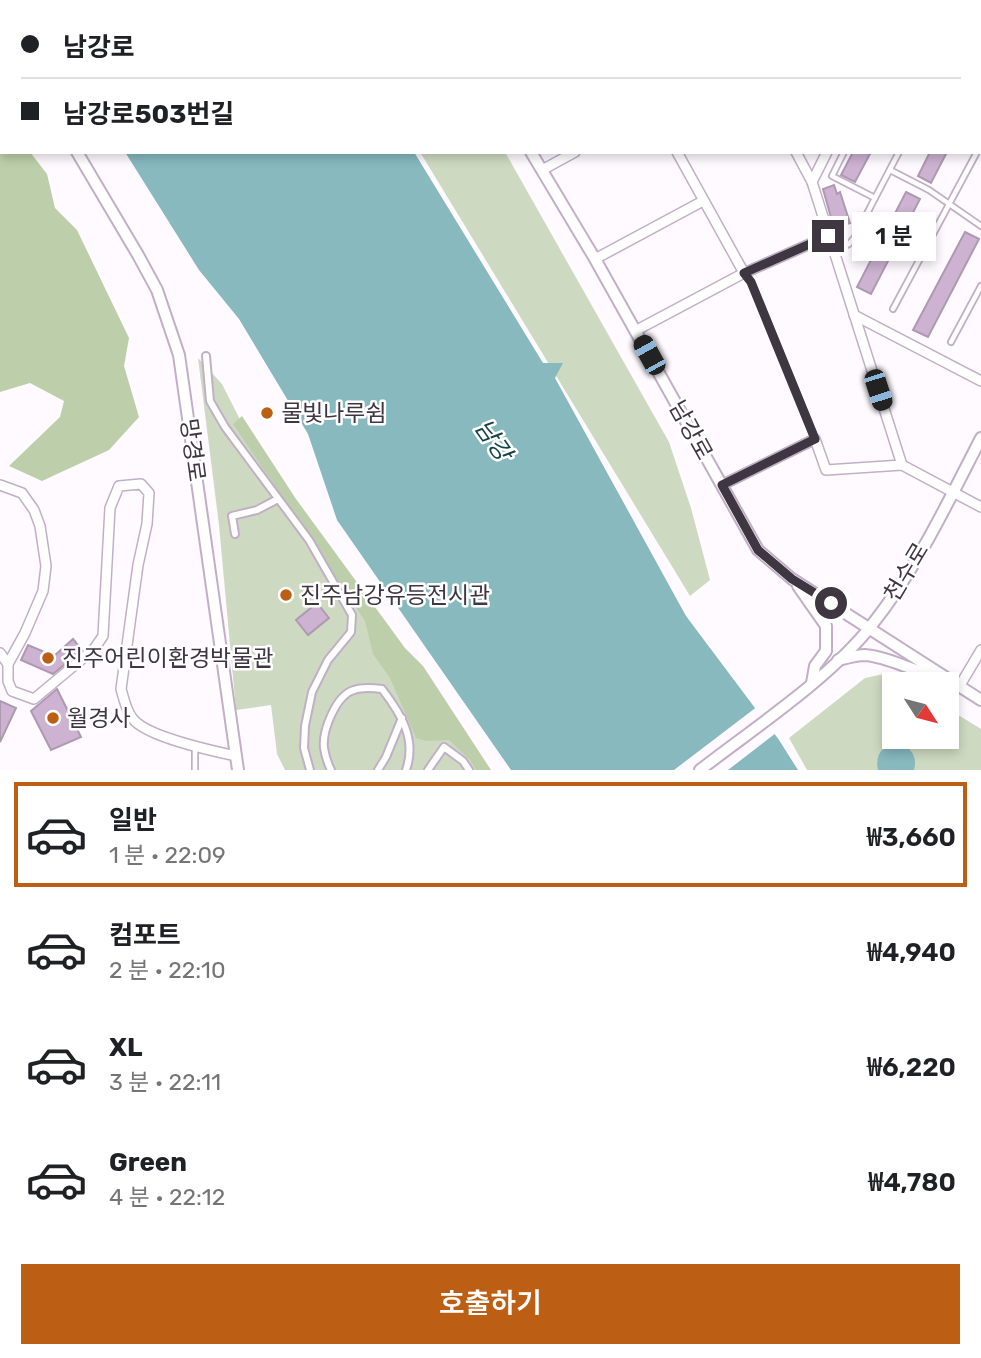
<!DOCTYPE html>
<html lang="ko">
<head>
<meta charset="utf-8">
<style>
	:root { --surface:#fff; --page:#f2f2f2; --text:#202124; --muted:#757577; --line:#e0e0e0; --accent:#bc5e13 }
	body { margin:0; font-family:Rubik,"Noto Sans KR",sans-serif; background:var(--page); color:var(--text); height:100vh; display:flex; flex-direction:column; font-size:26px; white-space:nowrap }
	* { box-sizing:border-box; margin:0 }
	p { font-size:23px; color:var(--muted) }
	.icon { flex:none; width:38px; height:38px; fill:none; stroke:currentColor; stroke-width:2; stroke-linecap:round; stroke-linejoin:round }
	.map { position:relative; height:770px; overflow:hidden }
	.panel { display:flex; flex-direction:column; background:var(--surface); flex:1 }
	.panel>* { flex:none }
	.top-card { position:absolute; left:0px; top:0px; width:982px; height:154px; box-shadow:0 4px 10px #0003; display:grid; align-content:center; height:154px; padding:0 21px; background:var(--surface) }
	.needle { width:46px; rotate:126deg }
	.buttons { position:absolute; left:882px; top:672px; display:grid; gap:14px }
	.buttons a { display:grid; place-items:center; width:77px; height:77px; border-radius:0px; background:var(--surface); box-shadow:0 4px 10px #0003; font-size:35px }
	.end { position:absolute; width:32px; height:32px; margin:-16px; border:9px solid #3e3640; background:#fff; box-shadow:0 0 0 4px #fff }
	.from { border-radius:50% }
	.bubble { position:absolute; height:49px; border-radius:0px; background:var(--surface); box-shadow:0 4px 10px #0003; font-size:23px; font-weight:600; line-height:49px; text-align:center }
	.car { position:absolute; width:21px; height:42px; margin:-21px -10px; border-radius:9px; box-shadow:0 0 5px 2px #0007; background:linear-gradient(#222 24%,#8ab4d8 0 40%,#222 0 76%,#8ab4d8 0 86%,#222 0) }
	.top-card b { display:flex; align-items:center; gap:24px; height:66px; font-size:26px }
	.top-card b+b { border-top:2px solid var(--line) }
	.top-card i { width:18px; height:18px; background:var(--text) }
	ul { padding:12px 0 0; list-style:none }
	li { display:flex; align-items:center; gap:21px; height:105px; margin:0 14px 10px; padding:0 7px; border:4px solid transparent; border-radius:0px }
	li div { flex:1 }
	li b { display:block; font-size:26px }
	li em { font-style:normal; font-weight:600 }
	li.on { border-color:var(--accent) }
	li>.icon { width:63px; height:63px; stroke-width:1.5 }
	.primary-button { display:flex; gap:14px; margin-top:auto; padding:14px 21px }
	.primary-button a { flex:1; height:80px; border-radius:0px; background:var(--accent); color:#fff; font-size:28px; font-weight:600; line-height:80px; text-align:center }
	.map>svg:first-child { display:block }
</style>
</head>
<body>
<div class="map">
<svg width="981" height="770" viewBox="0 0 981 770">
	<rect width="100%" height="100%" fill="#fefaff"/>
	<!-- green -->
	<g fill="#cddac1">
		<path d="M420,152H505L669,442L691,508L710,580L690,596Z"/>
		<path d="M198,358L222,384L257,453L487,770H285L277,754L271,705L236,710L219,525Z"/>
		<path d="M884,674L896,676L909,684H894V737H947V708L981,729V770H807L789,738L865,678Z"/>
	</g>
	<!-- forest -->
	<g fill="#bccfaa">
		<path d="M0,115L2,152H30L47,174L55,208L77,230L129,338L124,366L139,417L109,450L42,481L9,466L60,417L64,401L30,383L0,392Z"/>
		<path d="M242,416L296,499L405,648L423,666L491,770H476L470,760L449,740L426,741L416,738L390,678L373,654L365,621L233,424Z"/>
	</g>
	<!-- water -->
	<g fill="#87b9bf">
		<path d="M26,0H325L326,2H27Z"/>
		<path d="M125,152H414L543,363H563L555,378L686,616L779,740L798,770H511L337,520L308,434L239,319L199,270Z"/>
		<path d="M895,743C910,745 918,756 914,770H878C875,756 881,746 895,743Z"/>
	</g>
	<!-- pier -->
	<path fill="#fefaff" d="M758,706L776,733L728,770H674Z"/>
	<!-- building -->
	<g fill="#cdb2d2" stroke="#ad9ab1" stroke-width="2">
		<path d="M853,152H871L855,182L841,175Z"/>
		<path d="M930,152H947L931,183L918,176Z"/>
		<path d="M834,185L837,194L840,192L850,223L834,228L823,189Z"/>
		<path d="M906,192L920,199L871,294L857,287Z"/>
		<path d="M965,232L979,239L928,337L913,330Z"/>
		<path d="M317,603L329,618L308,635L296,620Z"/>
		<path d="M73,639L82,650L53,674L21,660L28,645L54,656Z"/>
		<path d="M57,689L81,737L51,750L31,711Z"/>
		<path d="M0,701L16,708L0,742Z"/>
	</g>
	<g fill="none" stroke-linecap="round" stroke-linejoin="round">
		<defs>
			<g id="service">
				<path d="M980,147L981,145"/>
				<path d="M890,170L929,190L981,226"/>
				<path d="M875,198L899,152"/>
				<path d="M833,251L849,244L855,237L875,198L832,176L844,152"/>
				<path d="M744,273L751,282L815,438"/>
				<path d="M893,309L977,152"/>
				<path d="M951,342L981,286"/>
				<path d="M195,747V770"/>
			</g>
			<g id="pedestrian">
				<path d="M206,356L210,401L225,427L309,540L352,615L351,632L328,660L312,692L305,726L304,748L310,770"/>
				<path d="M235,534L232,516L257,510L278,499"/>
				<path d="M331,770C328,764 325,755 324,748C322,731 336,695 354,690C362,687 374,688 382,689C401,714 417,739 406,770"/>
				<path d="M378,770L386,757L402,718"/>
				<path d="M428,770L444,747L463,761L469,770"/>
			</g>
			<g id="minor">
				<path d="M592,0L593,2"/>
				<path d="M703,0L704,2"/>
				<path d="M464,2L467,0"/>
				<path d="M775,2L776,0"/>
				<path d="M677,152L744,273"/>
				<path d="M796,152L812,182"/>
				<path d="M827,152L812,182L902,465L981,507"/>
				<path d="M542,170L575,152"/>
				<path d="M595,259L703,201"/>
				<path d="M854,315L981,381"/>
				<path d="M635,331L744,273L828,236"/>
				<path d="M0,485L22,493L34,510L40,526L46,566L43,591L25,633L8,664V681L12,691L34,699L94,649L103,636L110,508L119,486L141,484L149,493L147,524L138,565L121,689C124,699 126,711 133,719C147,737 213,751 236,756"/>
				<path d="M722,485L815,439L826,470L902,465"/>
				<path d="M0,653L8,664"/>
				<path d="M959,687L981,650"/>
			</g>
			<g id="tertiary">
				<path d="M440,0L442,2"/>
				<path d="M870,0L873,2"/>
				<path d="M920,0L923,2"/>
				<path d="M980,30L981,31"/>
				<path d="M0,37L2,39"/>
				<path d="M980,56H981"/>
				<path d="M77,152L138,255L157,290L179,355L238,770"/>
				<path d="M531,152L595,259L758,550L792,579L981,700"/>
				<path d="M798,586L826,626V651L815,666L812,683"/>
				<path d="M838,660C846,658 857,655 865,655C891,657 914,673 940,676"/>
				<path d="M700,770C754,728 829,679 871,626C916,570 948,502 981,438"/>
			</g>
		</defs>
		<!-- service casing -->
		<use href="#service" stroke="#c2afc7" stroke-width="8"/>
		<!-- pedestrian casing -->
		<use href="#pedestrian" stroke="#c2afc7" stroke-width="10"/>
		<!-- minor casing -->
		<use href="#minor" stroke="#c2afc7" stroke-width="12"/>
		<!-- tertiary casing -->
		<use href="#tertiary" stroke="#c2afc7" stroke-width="14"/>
		<!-- service -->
		<use href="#service" stroke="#fff" stroke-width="4.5"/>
		<!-- pedestrian -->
		<use href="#pedestrian" stroke="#fff" stroke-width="6"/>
		<!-- minor -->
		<use href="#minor" stroke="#fff" stroke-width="9"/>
		<!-- tertiary -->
		<use href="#tertiary" stroke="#fff" stroke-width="10"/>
	</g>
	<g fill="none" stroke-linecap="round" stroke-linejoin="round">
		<!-- route -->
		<path stroke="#3e3640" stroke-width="9" d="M828,236L744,273L751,282L815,439L722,485L758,550L792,579L831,603"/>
	</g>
	<!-- markers -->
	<g fill="#bc5e13" stroke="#fff" stroke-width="2.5">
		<circle cx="267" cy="413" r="7"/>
		<circle cx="286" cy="595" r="7"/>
		<circle cx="48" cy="658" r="7"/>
		<circle cx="53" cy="718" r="7"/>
	</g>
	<g text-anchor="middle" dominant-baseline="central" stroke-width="5" stroke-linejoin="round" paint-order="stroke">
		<!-- poi labels -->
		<g font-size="23" fill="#3e3640" stroke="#fff" text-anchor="start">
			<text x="281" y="413">물빛나루쉼</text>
			<text x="300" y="595">진주남강유등전시관</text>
			<text x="62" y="658">진주어린이환경박물관</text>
			<text x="67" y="718">월경사</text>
		</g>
		<!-- street labels -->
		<g font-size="23" fill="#3e3640" stroke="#fff">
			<text transform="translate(691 430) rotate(61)">남강로</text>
			<text transform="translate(193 450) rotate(82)">망경로</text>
			<text transform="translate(906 572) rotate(-59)">천수로</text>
		</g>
		<!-- water labels -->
		<g font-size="24" font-style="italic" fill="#134247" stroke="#fff">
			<text transform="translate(493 440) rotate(55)">남강</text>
		</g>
	</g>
</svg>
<div class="buttons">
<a><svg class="needle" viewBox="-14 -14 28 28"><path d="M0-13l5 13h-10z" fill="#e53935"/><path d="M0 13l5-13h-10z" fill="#757577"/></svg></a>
</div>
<i class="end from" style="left:831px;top:603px"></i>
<i class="end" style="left:828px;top:236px"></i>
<div class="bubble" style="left:852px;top:212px;width:84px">1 분</div>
<i class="car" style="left:649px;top:355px;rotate:331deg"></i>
<i class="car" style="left:878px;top:390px;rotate:162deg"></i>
<div class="top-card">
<b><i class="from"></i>남강로</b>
<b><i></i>남강로503번길</b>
</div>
</div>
<section class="panel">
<ul>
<li class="on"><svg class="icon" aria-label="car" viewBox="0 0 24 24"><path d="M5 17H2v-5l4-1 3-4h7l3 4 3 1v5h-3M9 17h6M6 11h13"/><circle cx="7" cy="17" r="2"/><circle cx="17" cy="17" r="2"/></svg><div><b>일반</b><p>1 분 · 22:09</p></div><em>₩3,660</em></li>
<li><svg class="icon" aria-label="car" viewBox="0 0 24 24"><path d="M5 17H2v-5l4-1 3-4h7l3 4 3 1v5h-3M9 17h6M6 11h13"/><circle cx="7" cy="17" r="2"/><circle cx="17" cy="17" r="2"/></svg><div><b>컴포트</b><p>2 분 · 22:10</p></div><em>₩4,940</em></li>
<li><svg class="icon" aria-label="car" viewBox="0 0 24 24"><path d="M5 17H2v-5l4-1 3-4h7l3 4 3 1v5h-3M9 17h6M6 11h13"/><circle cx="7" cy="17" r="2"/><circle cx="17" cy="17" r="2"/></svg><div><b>XL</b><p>3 분 · 22:11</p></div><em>₩6,220</em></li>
<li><svg class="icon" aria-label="car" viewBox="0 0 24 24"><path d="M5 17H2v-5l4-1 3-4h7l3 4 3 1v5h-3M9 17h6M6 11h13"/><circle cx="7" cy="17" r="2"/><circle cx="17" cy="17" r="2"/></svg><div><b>Green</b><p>4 분 · 22:12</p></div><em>₩4,780</em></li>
</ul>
<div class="primary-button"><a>호출하기</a></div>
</section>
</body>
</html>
